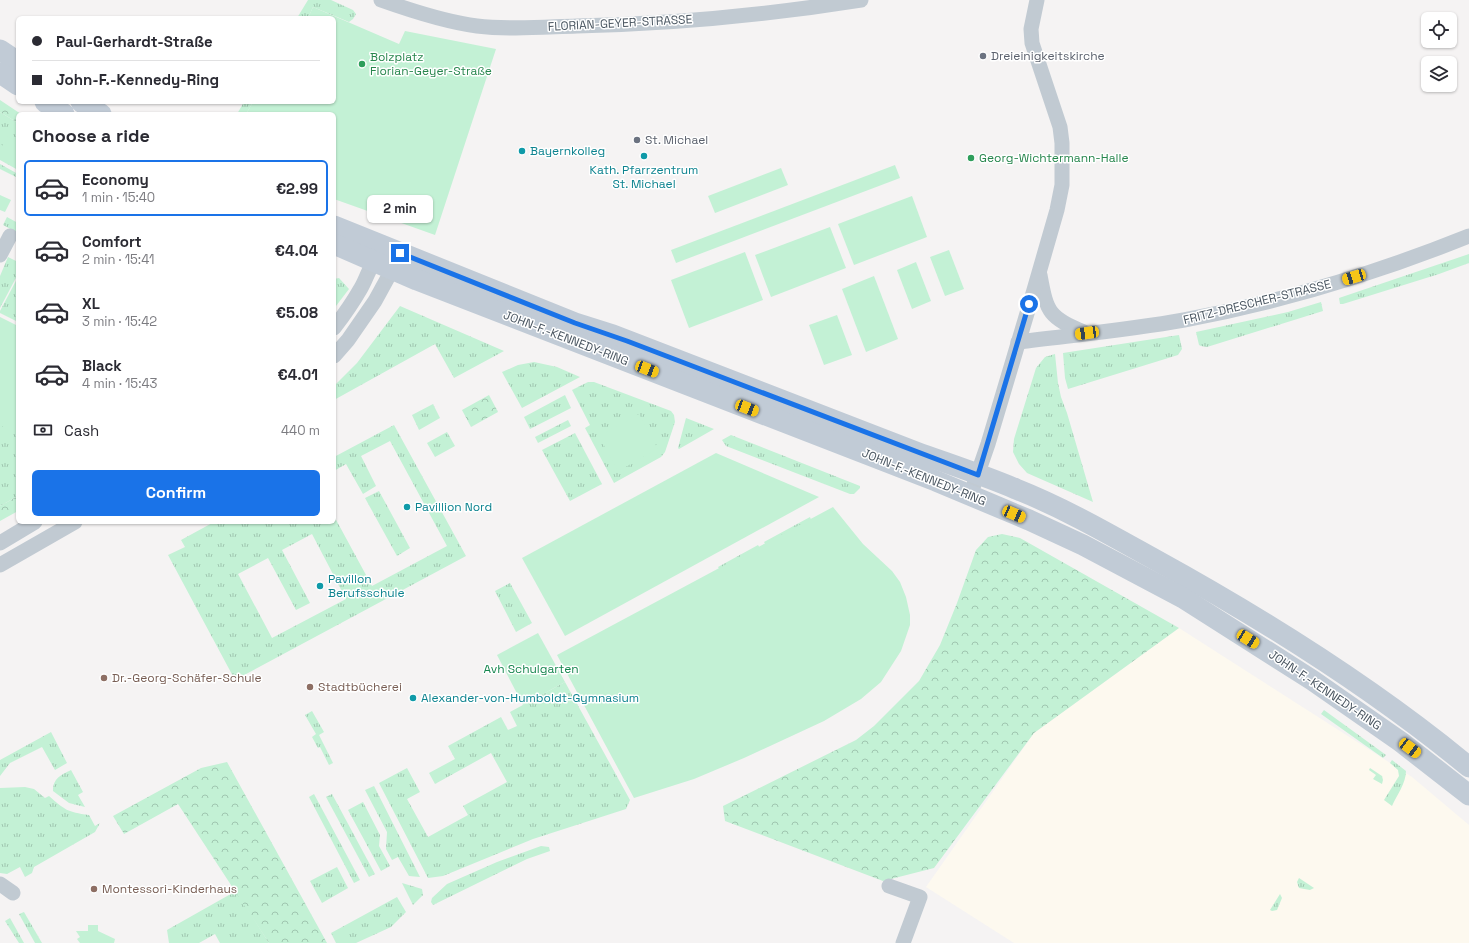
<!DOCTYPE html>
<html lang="en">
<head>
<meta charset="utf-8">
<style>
	:root { --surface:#fff; --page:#f2f2f3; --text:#2b2b33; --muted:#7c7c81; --line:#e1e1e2; --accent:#1a73e8 }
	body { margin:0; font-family:"Space Grotesk",sans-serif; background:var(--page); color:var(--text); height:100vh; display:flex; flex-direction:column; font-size:15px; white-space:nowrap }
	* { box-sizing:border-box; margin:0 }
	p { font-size:13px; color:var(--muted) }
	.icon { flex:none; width:22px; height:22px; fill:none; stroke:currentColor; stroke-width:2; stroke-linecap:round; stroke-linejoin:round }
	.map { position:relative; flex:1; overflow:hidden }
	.sheet { position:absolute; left:16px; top:112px; width:320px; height:412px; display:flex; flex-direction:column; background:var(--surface); border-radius:6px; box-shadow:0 1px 3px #0004 }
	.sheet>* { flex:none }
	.guide { position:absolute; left:16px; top:16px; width:320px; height:88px; border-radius:6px; box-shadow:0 1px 3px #0004; display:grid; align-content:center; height:88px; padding:0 16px; background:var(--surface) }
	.tools { position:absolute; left:1421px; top:12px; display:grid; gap:8px }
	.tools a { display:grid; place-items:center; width:36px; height:36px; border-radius:6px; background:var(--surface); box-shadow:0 1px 3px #0004; font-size:20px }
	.end { position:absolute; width:18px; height:18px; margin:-9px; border:5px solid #1a73e8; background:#fff; box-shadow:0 0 0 2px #fff }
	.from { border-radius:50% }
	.bubble { position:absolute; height:28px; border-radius:6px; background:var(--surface); box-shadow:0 1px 3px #0004; font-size:13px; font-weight:600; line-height:28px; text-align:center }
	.car { position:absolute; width:12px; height:24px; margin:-12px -6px; border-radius:5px; box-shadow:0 0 3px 1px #0007; background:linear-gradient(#f5c518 24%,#345 0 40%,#f5c518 0 76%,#345 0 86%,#f5c518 0) }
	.guide b { display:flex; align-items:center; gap:14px; height:38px; font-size:15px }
	.guide b+b { border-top:1px solid var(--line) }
	.guide i { width:10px; height:10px; background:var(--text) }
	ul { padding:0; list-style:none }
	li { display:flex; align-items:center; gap:12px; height:56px; margin:0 8px 6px; padding:0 8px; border:2px solid transparent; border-radius:6px }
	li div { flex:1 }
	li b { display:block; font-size:15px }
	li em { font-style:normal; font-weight:600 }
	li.on { border-color:var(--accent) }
	li>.icon { width:36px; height:36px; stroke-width:1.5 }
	h2 { padding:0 16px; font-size:18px; line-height:48px }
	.pay { display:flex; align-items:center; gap:10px; height:44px; padding:0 16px; font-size:15px }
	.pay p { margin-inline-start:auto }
	.cta { display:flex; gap:8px; margin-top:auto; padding:8px 16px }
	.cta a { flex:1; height:46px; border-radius:6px; background:var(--accent); color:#fff; font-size:16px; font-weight:600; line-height:46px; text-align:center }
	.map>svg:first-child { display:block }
</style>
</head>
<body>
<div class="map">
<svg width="1469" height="943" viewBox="0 0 1469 943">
	<defs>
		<pattern id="grass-tufts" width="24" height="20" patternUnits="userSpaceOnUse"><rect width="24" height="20" fill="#c3f1d5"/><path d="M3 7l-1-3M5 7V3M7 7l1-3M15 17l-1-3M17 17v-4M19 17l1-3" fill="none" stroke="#a0c6b0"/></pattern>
		<pattern id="forest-crowns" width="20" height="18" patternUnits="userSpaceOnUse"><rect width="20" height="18" fill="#c3f1d5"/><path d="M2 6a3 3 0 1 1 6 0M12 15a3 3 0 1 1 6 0" fill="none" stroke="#a0c6b0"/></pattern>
	</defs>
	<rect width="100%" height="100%" fill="#f5f3f3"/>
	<!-- commercial -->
	<path fill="#fdf9ef" d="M1179,628L1412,777L1469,825V943H1014L926,887L1034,733Z"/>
	<!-- grass -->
	<g fill="url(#grass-tufts)" fill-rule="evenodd">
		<path d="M308,0H331L353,10L356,14L353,19L349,22L313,7L308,18H297Z"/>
		<path d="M244,102H253L246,114H237Z"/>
		<path d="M0,112L18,123V170L0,160Z"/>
		<path d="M0,164L18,174V178L0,169Z"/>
		<path d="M7,217L18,223V233L3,225Z"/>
		<path d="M1469,254V263L1439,274L1343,304H1340L1339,298Z"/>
		<path d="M8,257L18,262V274L0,308V276Z"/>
		<path d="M18,277V322L0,313V311Z"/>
		<path d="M339,278L349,289L336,306H334V279Z"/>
		<path d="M1321,302L1323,311L1207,347L1201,346L1199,345L1196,332L1288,312Z"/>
		<path d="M400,306L504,351L454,378L435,344L334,400V386L357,363Z"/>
		<path d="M1179,335L1182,349L1178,355L1068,389L1065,378L1063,353Z"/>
		<path d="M1055,354L1058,383L1061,397L1067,413L1093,502L1027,473L1019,464L1013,452L1014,439L1036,368L1045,357Z"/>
		<path d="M534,362L557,367L580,377L522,408L502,372L518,365Z"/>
		<path d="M588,382H594L671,411L674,415L675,422L665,452L661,457L614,483L585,428L590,425L572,390Z"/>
		<path d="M565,395L571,408L530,429L524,417Z"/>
		<path d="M433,404L440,418L419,430L412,415Z"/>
		<path d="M0,407L18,416V496L0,506Z"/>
		<path d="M686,418L714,429L679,449L678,448Z"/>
		<path d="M568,420L571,426L538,443L535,437Z"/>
		<path d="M394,425L466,556L235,680L168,555L185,547L181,540L214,522H334V516L372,586L447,546L390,441L361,456L376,486L363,494L346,464L334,471V457ZM312,534L346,599L272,638L238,574L268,558L296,610L310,603L282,550Z"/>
		<path d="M447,432L455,446L435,457L427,443Z"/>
		<path d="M575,433L602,484L570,501L542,450Z"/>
		<path d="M731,435L860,486V488L854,494H850L726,446L722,440Z"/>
		<path d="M379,491L410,548L397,556L365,498Z"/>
		<path d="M810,517L812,522L767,547L764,542Z"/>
		<path d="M758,545L761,550L721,572L718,567Z"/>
		<path d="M510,583L532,623L516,632L495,591Z"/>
		<path d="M565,682L630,800L626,809L533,839L443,876L428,878L379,783L407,768L420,792L407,799L428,837L468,815L463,806L507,782L491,753L435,784L429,773L455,759L448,746L501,717L508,730L517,726L510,712Z"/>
		<path d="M1324,710L1386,755L1383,758L1321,714Z"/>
		<path d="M312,711L324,732L319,735L333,763L329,765L320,747L318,748L312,737L316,734L305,715Z"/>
		<path d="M51,732L67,763L55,770L42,747L10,763L0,776V760Z"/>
		<path d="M1392,760L1406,771C1406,783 1397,795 1392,806L1384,800L1399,776L1398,770L1390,763Z"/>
		<path d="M1370,768L1382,776L1383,780L1382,784L1373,779L1376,775L1369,770Z"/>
		<path d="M71,770L83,792L78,795L85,807L69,803L53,791C53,778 61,775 71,770Z"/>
		<path d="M374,786L420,877L409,876L398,857L392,860L386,849L387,832L365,790Z"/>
		<path d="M25,787L34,789L45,798L49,796C65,810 67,812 89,815L95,826L100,823L95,832L34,867L32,873L25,877L20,867L7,874L0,873V788Z"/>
		<path d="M314,794L360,880L354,883L309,797Z"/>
		<path d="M332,794L375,874L369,877L326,797Z"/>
		<path d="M363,802L380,835L379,846L390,866L381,871L348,810Z"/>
		<path d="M541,846L549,847L550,851L527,859L433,905L431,902L432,898L447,884L497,862Z"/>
		<path d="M337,867L348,888L322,903L310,881Z"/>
		<path d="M1299,878L1314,888L1310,890L1299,888L1297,882Z"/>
		<path d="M402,883L422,889L423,895L413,905Z"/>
		<path d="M236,891L269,943H220L215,934L199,943H169L167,930Z"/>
		<path d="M1280,894L1282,898L1277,910L1272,911L1270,910Z"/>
		<path d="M397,897L406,912L391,927L356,943H336L331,933Z"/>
		<path d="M24,912L42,943H35L19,914Z"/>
		<path d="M10,918L24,943H19L5,921Z"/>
	</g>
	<!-- forest -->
	<g fill="url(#forest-crowns)">
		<path d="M0,100L21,114H18V123L0,112Z"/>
		<path d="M489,395L498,412L471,427L462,410Z"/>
		<path d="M18,496V511L0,521V506Z"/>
		<path d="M1002,534L1020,538L1179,628L1034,733L934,868L883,881L725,821L723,806L856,740L874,726L919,681L940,645L957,603L976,550L988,537Z"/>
		<path d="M227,762L327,943H269L178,804L124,834L113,816L201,768Z"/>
	</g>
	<!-- green -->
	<g fill="#c3f1d5">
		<path d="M313,7L399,44L405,31L496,49L435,235L334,199V114H246L253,102H334V18H308Z"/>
		<path d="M7,136L18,142V167L0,158V150Z"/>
		<path d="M895,165L900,178L676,263L671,250Z"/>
		<path d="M781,168L788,185L715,213L708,196Z"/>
		<path d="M0,195L11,200L5,212L0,210Z"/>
		<path d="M912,196L927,237L854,265L838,224Z"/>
		<path d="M830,227L846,268L771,297L755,255Z"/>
		<path d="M949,250L964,289L945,296L930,257Z"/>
		<path d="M745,252L763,300L689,328L671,280Z"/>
		<path d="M916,262L931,301L912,309L897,270Z"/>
		<path d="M874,276L898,339L866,352L842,289Z"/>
		<path d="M837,315L852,355L824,365L809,325Z"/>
		<path d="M0,317L18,326V436L0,425Z"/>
		<path d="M639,414L658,449L618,471L599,436Z"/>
		<path d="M716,453L819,497L565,636L522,558Z"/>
		<path d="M833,507L863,544L892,571L900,582L906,597L910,615V625L901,651L881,682L861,699L824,721L744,758L694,779L634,798L557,655Z"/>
		<path d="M538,633L565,682L523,705L497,655Z"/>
		<path d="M88,925H98V931L115,939L114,943H80L77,939L80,937L76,931H88Z"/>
	</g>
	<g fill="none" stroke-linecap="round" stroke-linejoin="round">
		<!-- minor -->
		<g stroke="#c1cad2" stroke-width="15">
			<path d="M381,0C412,11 445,22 477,26C510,30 544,27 577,26C672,24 767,15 861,0"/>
			<path d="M0,255L10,236"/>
			<path d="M1040,275C1047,314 1049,317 1086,333"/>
			<path d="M334,328C344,315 353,302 361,288C368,276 369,265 380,256"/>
			<path d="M1018,342C1073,335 1129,330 1184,320C1281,302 1377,273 1469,236"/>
			<path d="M334,356L348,340L375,301L392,270L390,259"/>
			<path d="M970,496L988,444L1034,290L1057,210L1062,185V143L1060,127L1032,43L1031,29L1037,0"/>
			<path d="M0,543L35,522"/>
			<path d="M0,565L75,522"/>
			<path d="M0,884L13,893"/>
			<path d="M889,886L920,897L903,943"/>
		</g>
		<!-- secondary -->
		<g stroke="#c1cbd6" stroke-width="21">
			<path d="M0,50L18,62"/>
			<path d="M0,73L18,85"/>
			<path d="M45,102L64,114"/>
			<path d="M81,102L101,114"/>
			<path d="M334,226L575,323L613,335C714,374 815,413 916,452C949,464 983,475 1016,489C1064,508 1109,534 1154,559C1265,620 1372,687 1469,767"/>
			<path d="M334,244L417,280L936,481L1029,520L1083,545L1183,598L1312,680L1401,742L1469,795"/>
		</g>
	</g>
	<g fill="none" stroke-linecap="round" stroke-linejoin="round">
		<!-- route -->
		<path stroke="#1a73e8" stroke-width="5" d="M400,253L575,323L627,341L978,475L1029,304"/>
	</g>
	<!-- markers -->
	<g fill="#6b7280" stroke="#fff" stroke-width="1.5">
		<circle cx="983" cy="56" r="4"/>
		<circle cx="637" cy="140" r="4"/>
	</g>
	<g fill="#2e9e5b" stroke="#fff" stroke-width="1.5">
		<circle cx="362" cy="64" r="4"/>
		<circle cx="971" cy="158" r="4"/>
	</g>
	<g fill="#0f9aa8" stroke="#fff" stroke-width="1.5">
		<circle cx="522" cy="151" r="4"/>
		<circle cx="644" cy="156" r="4"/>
		<circle cx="407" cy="507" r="4"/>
		<circle cx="320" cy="586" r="4"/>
		<circle cx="413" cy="698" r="4"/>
	</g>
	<g fill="#8d6e63" stroke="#fff" stroke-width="1.5">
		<circle cx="104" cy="678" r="4"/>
		<circle cx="310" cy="687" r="4"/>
		<circle cx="94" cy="889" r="4"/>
	</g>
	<g text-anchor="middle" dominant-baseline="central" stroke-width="3" stroke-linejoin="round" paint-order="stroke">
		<!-- street labels -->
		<g font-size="12" fill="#4a5661" stroke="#fff">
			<text transform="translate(620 23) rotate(-3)">FLORIAN-GEYER-STRASSE</text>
			<text transform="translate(1257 302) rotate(-14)">FRITZ-DRESCHER-STRASSE</text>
			<text transform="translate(566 338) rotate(21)">JOHN-F.-KENNEDY-RING</text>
			<text transform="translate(924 477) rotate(22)">JOHN-F.-KENNEDY-RING</text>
			<text transform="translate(1325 690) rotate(34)">JOHN-F.-KENNEDY-RING</text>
		</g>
		<!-- worship labels -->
		<g font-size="12" fill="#5b616d" stroke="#fff" text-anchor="start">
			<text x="991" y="56">Dreieinigkeitskirche</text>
			<text x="645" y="140">St. Michael</text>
		</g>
		<!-- leisure labels -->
		<g font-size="12" fill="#27864d" stroke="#fff" text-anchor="start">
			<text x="370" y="57">Bolzplatz<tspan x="370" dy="14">Florian-Geyer-Straße</tspan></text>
			<text x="979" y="158">Georg-Wichtermann-Halle</text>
		</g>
		<!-- culture labels -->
		<g font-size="12" fill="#0d838f" stroke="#fff" text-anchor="start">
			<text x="530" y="151">Bayernkolleg</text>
			<text x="644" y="170" text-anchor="middle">Kath. Pfarrzentrum<tspan x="644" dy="14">St. Michael</tspan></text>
			<text x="415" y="507">Pavillion Nord</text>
			<text x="328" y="579">Pavillon<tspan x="328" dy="14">Berufsschule</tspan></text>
			<text x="421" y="698">Alexander-von-Humboldt-Gymnasium</text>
		</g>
		<!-- park labels -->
		<g font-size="12" fill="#17864f" stroke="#fff">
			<text x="531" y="669">Avh Schulgarten</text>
		</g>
		<!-- education labels -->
		<g font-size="12" fill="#785e54" stroke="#fff" text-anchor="start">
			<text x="112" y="678">Dr.-Georg-Schäfer-Schule</text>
			<text x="318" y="687">Stadtbücherei</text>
			<text x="102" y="889">Montessori-Kinderhaus</text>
		</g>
	</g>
</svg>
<div class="tools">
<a><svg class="icon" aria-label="locate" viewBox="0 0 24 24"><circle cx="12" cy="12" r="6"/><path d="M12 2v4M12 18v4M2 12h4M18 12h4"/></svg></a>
<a><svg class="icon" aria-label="layers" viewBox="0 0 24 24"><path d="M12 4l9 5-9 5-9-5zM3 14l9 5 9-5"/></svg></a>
</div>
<i class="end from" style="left:1029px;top:304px"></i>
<i class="end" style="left:400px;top:253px"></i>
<div class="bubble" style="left:367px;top:195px;width:66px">2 min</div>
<i class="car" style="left:1354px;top:277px;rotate:253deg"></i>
<i class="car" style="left:1087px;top:333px;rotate:262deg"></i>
<i class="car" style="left:647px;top:369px;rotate:111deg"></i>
<i class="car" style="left:747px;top:408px;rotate:111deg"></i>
<i class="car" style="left:1014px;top:514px;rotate:113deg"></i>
<i class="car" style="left:1248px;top:639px;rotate:122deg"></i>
<i class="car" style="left:1410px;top:748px;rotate:127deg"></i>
<div class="guide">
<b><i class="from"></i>Paul-Gerhardt-Straße</b>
<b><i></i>John-F.-Kennedy-Ring</b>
</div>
<section class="sheet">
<h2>Choose a ride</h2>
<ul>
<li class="on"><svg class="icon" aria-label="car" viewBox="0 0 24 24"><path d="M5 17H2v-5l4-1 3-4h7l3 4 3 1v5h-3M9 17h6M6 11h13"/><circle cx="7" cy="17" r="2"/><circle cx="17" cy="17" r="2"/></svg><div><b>Economy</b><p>1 min · 15:40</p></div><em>€2.99</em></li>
<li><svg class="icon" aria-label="car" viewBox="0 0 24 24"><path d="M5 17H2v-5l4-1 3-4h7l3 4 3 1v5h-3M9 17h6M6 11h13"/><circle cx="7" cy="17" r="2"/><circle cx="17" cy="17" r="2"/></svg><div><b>Comfort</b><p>2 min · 15:41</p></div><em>€4.04</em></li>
<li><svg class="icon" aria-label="car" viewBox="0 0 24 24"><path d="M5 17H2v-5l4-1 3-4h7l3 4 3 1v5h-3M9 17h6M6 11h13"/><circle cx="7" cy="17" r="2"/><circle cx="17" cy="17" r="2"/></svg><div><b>XL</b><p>3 min · 15:42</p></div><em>€5.08</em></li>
<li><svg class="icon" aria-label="car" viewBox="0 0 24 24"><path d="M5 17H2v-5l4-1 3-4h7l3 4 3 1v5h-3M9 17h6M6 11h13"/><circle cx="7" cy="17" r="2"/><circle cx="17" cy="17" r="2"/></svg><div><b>Black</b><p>4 min · 15:43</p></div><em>€4.01</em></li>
</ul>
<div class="pay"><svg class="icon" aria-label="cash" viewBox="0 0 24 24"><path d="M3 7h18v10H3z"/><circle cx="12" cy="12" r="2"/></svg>Cash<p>440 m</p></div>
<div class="cta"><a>Confirm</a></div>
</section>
</div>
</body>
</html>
